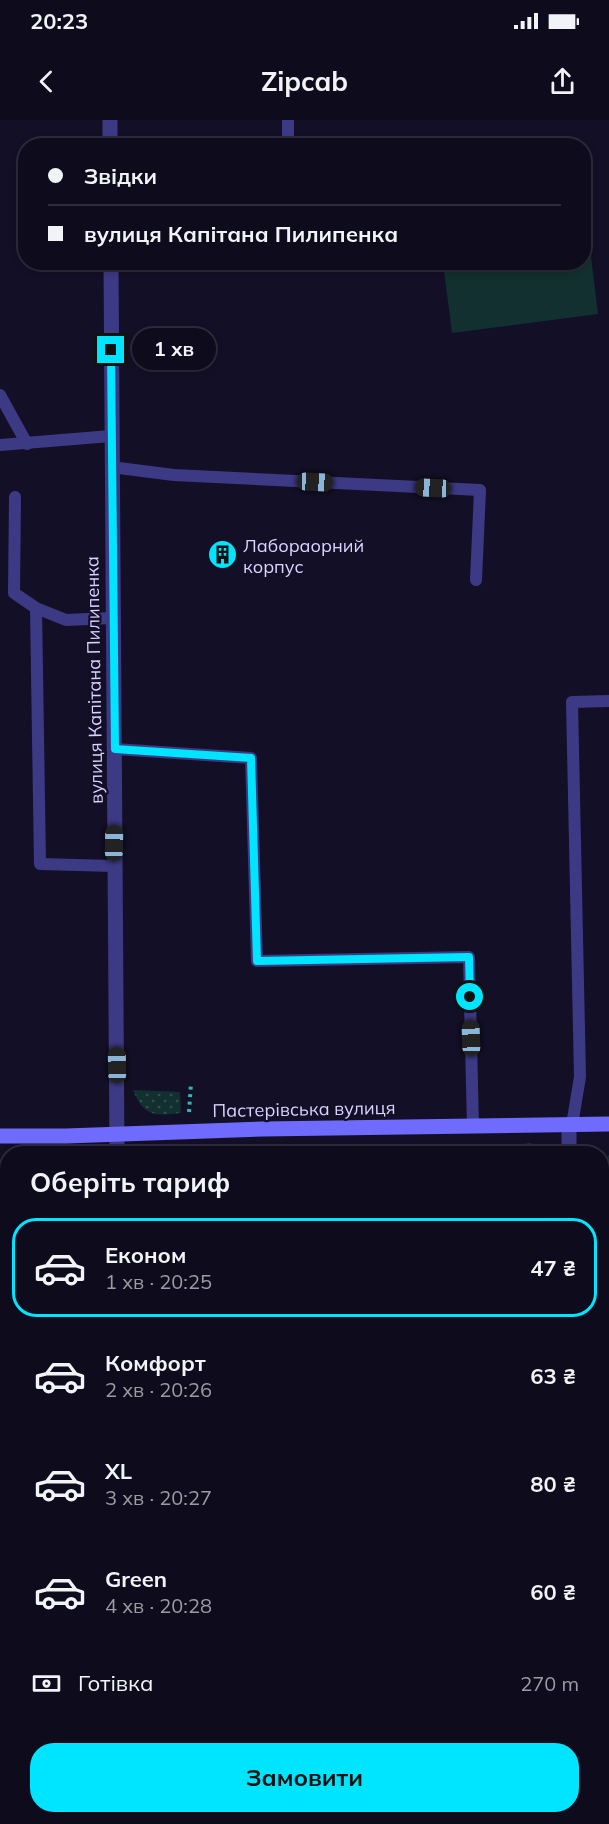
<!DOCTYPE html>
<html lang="uk">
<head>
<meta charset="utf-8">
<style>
	:root { --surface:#0e0b1c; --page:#1c1929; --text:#f1f3f6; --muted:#9b9ba3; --line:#2e2b3b; --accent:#00e5ff }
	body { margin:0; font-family:Mulish,sans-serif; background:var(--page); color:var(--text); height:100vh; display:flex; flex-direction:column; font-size:22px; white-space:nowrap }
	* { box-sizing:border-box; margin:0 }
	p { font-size:20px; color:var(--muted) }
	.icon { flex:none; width:33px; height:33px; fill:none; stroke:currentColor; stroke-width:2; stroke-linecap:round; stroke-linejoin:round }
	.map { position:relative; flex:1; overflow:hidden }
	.panel { position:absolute; left:0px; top:1026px; width:609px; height:678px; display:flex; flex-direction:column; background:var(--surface); border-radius:24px 24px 0 0; box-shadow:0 3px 9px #0003,0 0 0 2px var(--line) }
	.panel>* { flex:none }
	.banner { position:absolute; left:18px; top:18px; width:573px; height:132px; border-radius:24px; box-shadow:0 3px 9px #0003,0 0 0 2px var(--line); display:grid; align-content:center; height:132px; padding:0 30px; background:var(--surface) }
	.end { position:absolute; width:27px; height:27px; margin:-14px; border:8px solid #00e5ff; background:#111; box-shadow:0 0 0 3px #111 }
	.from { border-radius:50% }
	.bubble { position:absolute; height:42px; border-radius:21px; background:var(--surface); box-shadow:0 3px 9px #0003,0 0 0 2px var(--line); font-size:20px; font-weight:700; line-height:42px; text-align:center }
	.car { position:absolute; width:18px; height:36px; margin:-18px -9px; border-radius:8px; box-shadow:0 0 4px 2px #0007; background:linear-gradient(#222 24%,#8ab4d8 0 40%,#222 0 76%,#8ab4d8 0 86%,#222 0) }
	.banner b { display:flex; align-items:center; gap:21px; height:57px; font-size:22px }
	.banner b+b { border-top:2px solid var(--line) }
	.banner i { width:15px; height:15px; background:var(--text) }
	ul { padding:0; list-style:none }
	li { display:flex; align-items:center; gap:18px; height:99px; margin:0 12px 9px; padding:0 18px; border:3px solid transparent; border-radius:24px }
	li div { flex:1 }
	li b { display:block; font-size:22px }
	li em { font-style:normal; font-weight:700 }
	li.current { border-color:var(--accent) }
	li>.icon { width:54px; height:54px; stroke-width:1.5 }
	h2 { padding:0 30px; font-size:27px; line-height:72px }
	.pay { display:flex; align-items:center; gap:15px; height:66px; padding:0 30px; font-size:22px }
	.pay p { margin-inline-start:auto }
	.cta { display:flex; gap:12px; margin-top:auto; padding:12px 30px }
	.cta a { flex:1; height:69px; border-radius:24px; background:var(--accent); color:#111; font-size:24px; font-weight:700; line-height:69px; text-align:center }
	.status { display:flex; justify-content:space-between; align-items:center; height:42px; padding:0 30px; background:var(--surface); direction:ltr }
	.status svg { height:16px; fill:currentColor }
	header { display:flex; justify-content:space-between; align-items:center; height:78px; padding:0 30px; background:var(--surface); font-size:27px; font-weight:700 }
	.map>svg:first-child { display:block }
</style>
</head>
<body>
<div class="status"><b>20:23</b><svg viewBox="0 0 49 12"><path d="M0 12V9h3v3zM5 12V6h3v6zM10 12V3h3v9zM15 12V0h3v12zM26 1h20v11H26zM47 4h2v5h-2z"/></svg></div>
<header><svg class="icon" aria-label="back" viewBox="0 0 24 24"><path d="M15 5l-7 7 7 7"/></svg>Zipcab<svg class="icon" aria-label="share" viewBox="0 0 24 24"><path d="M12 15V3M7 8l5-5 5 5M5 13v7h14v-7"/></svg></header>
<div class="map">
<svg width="609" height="1704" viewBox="0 0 609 1704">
	<defs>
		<pattern id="grass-dots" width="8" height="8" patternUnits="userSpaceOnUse" patternTransform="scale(1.5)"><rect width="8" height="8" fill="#12302f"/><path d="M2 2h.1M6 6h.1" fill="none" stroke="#344d4e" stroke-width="1.8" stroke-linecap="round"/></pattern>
	</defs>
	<rect width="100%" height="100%" fill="#130f26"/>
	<!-- grass -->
	<g fill="url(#grass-dots)">
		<path d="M133,970L180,972L181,993C155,996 144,997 133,970Z"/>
		<path d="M529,1023L537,1026L545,1033H415L497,1029Z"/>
		<path d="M609,1035V1301L604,1300V1041Z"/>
		<path d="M604,1316H609V1561H606Z"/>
		<path d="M464,1698L535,1699L552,1704H455Z"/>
	</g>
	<!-- green -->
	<path fill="#12302f" d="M588,111L598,194L452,213L443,143L584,142V112Z"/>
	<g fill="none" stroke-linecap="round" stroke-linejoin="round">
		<!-- path -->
		<g stroke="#2fb8b0" stroke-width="4" stroke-dasharray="3 4.5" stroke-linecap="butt">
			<path d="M189,992L191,963"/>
			<path d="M333,1696L341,1704"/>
			<path d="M155,1704V1696"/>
			<path d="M193,1704L195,1696"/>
			<path d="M254,1704V1696"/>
			<path d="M447,1704V1696"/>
			<path d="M506,1704L507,1696"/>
		</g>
		<!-- lane -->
		<g stroke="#3d3a85" stroke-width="12">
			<path d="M288,0V26"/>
			<path d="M0,275L27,324"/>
			<path d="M0,325L111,316"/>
			<path d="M111,347L174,355L480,370L476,460"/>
			<path d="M15,377L14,473L36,488L40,744L114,746"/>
			<path d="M36,488L66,500L112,498"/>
			<path d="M115,629L251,638L257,841L469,837L473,1007"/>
			<path d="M572,1005L580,957L572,582L609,581"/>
			<path d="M358,1704H375L391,1696"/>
		</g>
		<!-- street -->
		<g stroke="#3d3a85" stroke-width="15">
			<path d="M110,0V26"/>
			<path d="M111,142L117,1034"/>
			<path d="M569,1005V1034"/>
			<path d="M602,1308H609"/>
			<path d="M602,1568H609"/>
			<path d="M122,1696V1704"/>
			<path d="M574,1696V1704"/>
		</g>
		<!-- secondary -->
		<g stroke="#6f6bff" stroke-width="15">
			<path d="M0,1016H66L263,1009L609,1004"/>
			<path d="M0,1144H8"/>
		</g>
	</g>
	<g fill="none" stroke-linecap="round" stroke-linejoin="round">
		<!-- route -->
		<path stroke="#00e5ff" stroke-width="8" d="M111,230L115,629L251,638L257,841L469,837L470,877"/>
	</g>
	<!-- icons -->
	<defs>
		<symbol id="building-disc" viewBox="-11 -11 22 22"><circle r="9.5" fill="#00e5ff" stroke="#130f26"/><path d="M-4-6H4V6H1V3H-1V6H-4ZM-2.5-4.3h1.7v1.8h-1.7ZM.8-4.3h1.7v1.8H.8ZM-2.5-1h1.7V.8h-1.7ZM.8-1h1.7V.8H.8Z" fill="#111"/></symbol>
	</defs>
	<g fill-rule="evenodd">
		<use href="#building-disc" x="206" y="418" width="33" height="33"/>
	</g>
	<g text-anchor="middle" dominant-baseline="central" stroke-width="4.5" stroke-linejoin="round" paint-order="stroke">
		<!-- poi labels -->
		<g font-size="18" fill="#d9d4ff" stroke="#130f26" text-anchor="start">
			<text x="243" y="425">Лабораорний<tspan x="243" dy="21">корпус</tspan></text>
		</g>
		<!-- street labels -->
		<g font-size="18" fill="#d9d4ff" stroke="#130f26">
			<text transform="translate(94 560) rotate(-91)">вулиця Капітана Пилипенка</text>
			<text transform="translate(304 989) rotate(-1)">Пастерівська вулиця</text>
		</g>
	</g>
</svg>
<i class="end from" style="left:470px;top:877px"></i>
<i class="end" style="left:111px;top:230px"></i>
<div class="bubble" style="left:132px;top:208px;width:84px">1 хв</div>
<i class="car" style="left:315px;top:362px;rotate:93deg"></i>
<i class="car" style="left:433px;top:368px;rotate:273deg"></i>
<i class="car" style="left:114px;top:723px;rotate:1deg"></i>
<i class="car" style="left:471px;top:918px;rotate:358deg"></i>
<i class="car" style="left:117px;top:945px;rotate:359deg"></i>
<div class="banner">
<b><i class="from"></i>Звідки</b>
<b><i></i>вулиця Капітана Пилипенка</b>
</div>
<section class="panel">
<h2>Оберіть тариф</h2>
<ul>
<li class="current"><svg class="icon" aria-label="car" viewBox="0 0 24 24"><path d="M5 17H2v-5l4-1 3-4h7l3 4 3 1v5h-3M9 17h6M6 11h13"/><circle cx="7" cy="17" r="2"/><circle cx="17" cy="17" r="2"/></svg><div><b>Економ</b><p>1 хв · 20:25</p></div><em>47 ₴</em></li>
<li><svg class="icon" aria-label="car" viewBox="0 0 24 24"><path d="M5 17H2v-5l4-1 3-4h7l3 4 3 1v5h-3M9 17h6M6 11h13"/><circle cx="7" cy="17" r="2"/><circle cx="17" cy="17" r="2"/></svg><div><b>Комфорт</b><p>2 хв · 20:26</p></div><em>63 ₴</em></li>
<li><svg class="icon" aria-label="car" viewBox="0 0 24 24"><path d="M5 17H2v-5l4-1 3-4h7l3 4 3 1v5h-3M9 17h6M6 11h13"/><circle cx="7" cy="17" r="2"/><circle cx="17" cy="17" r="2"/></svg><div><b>XL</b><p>3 хв · 20:27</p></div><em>80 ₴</em></li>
<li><svg class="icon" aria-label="car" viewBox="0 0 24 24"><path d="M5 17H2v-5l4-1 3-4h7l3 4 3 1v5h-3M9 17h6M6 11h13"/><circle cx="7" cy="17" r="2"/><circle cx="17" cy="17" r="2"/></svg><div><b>Green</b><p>4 хв · 20:28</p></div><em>60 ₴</em></li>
</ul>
<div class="pay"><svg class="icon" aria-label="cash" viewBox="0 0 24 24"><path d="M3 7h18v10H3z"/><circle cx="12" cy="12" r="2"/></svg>Готівка<p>270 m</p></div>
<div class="cta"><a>Замовити</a></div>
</section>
</div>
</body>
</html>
